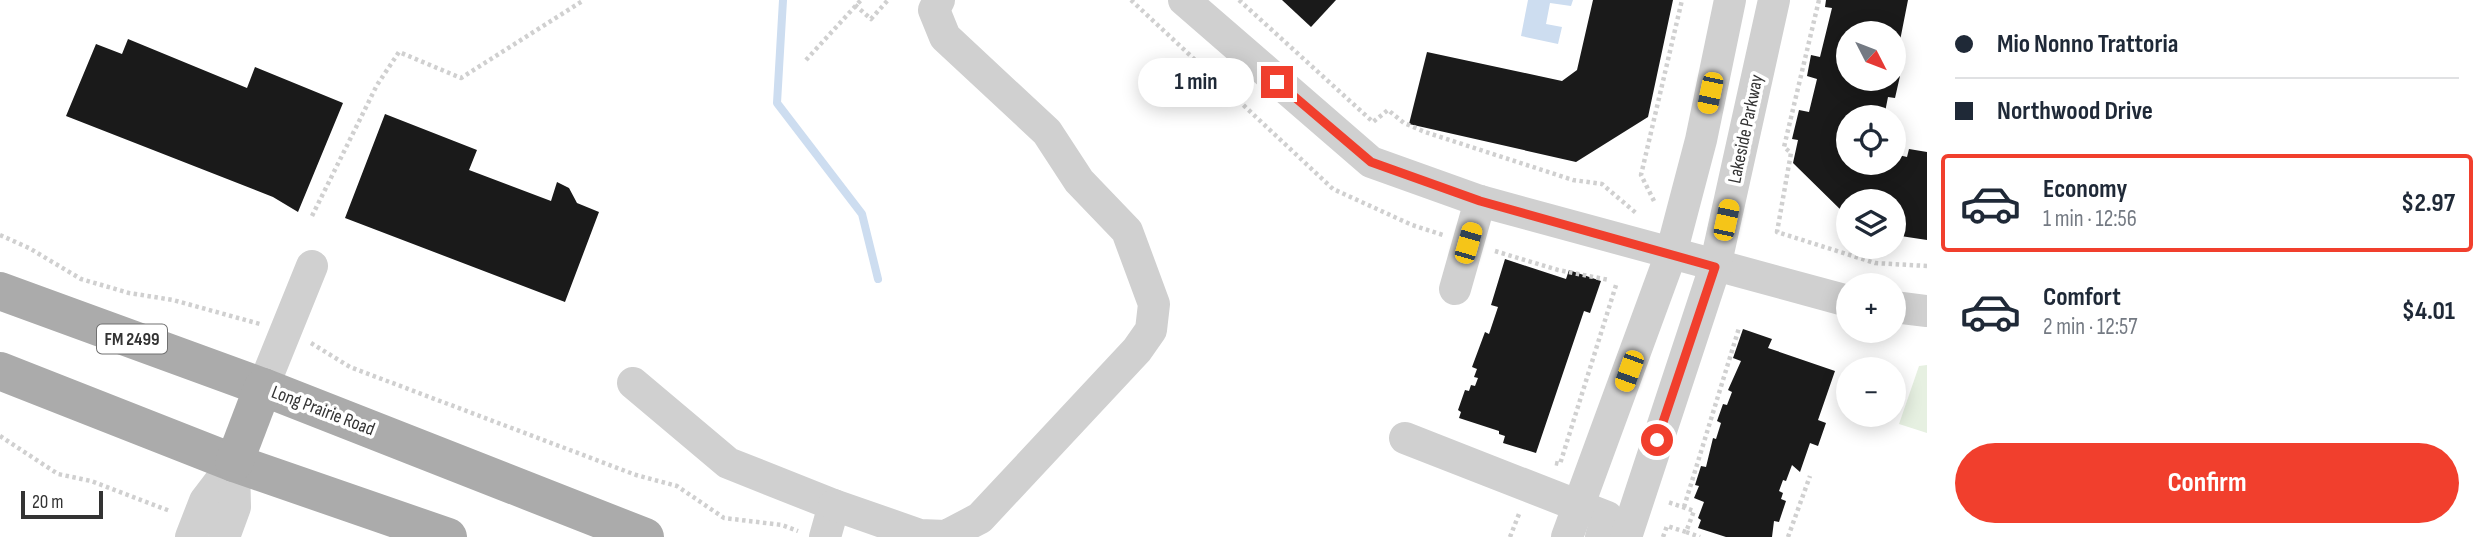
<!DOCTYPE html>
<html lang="en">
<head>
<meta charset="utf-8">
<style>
	:root { --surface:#fff; --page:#f6f6f7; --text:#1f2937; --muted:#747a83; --line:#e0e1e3; --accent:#f13f2d }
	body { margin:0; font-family:"Sofia Sans Condensed",sans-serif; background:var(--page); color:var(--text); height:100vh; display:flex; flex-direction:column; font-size:26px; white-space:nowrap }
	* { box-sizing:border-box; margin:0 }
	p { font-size:23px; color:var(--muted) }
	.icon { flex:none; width:38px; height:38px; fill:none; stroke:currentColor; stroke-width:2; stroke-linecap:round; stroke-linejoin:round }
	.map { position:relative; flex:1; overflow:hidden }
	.sheet { display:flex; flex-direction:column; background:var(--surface); width:560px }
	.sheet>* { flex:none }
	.top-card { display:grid; align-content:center; height:154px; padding:0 28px; background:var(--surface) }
	.needle { width:46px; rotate:132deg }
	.buttons { position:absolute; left:1836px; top:21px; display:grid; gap:14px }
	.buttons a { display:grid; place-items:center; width:70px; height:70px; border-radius:50%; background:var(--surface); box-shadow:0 4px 18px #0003; font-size:35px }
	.scale { position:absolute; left:21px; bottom:18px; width:82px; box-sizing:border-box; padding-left:7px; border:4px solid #333; border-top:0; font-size:19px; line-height:24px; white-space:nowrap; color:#333; -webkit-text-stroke:5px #fff; paint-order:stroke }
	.end { position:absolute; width:32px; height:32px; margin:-16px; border:9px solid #f13f2d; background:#fff; box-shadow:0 0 0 4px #fff }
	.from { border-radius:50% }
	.bubble { position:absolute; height:49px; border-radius:24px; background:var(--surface); box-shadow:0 4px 18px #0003; font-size:23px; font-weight:700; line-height:49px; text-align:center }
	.car { position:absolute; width:21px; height:42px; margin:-21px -10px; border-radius:9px; box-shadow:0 0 5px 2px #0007; background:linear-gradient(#f5c518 24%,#345 0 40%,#f5c518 0 76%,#345 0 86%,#f5c518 0) }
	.top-card b { display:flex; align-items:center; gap:24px; height:66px; font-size:26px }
	.top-card b+b { border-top:2px solid var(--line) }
	.top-card i { width:18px; height:18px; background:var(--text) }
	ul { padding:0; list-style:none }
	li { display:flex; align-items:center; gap:21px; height:98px; margin:0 14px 10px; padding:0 14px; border:4px solid transparent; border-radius:7px }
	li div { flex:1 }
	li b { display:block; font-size:26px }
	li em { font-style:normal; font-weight:700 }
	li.on { border-color:var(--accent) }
	li>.icon { width:63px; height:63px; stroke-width:1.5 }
	.button { display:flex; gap:14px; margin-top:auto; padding:14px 28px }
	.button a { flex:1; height:80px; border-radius:42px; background:var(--accent); color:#fff; font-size:28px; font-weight:700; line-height:80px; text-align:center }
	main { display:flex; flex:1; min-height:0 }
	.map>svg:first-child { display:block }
</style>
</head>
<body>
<main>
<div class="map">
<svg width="1927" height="537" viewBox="0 0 1927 537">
	<rect width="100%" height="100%" fill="#fff"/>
	<!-- green -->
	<path fill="#e6f0e1" d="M1927,365V433L1899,424L1919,366Z"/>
	<!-- water -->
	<path fill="#cdddf0" d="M1528,0H1573L1571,6L1550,3L1546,24L1562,27L1558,44L1521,36Z"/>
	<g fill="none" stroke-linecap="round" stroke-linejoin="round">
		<!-- stream -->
		<path stroke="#cdddf0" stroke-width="8" d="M783,0L777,103L862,214L878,279"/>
	</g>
	<!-- building -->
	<g fill="#1a1a1a">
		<path d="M1282,0H1336L1311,27Z"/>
		<path d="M1593,0H1673L1648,117L1576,162L1409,124L1427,52L1562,81L1577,70Z"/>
		<path d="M1826,0H1908L1895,66L1894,33H1848V79L1900,76L1895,98L1888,97L1884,117H1848V163H1894V154L1907,157L1909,149L1927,152V240L1894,235V201H1848V217L1793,163L1798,140L1792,139L1799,110L1809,112L1817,79L1807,76L1811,55L1820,57L1832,8L1825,7Z"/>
		<path d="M128,39L247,88L255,67L343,103L298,212L273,197L66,116L96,44L122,54Z"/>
		<path d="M385,114L477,150L469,170L551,201L557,182L569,188L577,203L599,212L565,302L345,218Z"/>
		<path d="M1505,259L1566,279L1569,270L1601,281L1590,313L1584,311L1536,453L1503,443L1505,436L1499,434V431L1459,418L1461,412L1458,410L1465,390L1469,391L1471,385L1475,386L1478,378L1474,377L1477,369L1472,367L1485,332L1489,334L1498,307L1491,305Z"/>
		<path d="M1743,329L1772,339L1768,348L1835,371L1818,420L1826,423L1818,446L1810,443L1800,472L1792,465L1786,481L1783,480L1779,491L1783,493L1781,499L1786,501L1779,522L1774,521L1772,537H1726L1698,528L1701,520L1698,518L1704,502L1694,498L1699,486L1695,485L1701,466L1706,467L1713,438L1716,439L1721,423L1717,421L1723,404L1727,405L1732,392L1728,390L1741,361L1733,358Z"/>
	</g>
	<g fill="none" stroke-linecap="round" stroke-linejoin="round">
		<!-- path -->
		<g stroke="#d0d0d0" stroke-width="4.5" stroke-dasharray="3.5 3.5" stroke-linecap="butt">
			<path d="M1131,0L1333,189L1412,225L1443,235"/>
			<path d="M1239,0L1373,122L1388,110L1404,123L1425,132L1573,180L1602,184L1636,213"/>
			<path d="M1819,0L1784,147L1791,153L1777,232L1875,263L1927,266"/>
			<path d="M855,5L871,19L888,0"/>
			<path d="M806,60L861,0"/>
			<path d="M1654,201L1641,175L1682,0"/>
			<path d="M312,216L377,85L399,52L461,78L584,0"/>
			<path d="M0,235L29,248L81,279L129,293L173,300L260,324"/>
			<path d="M1495,251L1558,270L1609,280"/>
			<path d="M311,343L350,367L636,475L677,486L724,518L782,525L798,531"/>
			<path d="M0,436L58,474L91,481L170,511"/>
			<path d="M1555,463L1560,464L1617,282"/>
			<path d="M1684,507L1739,328"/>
			<path d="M1686,532L1700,537"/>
			<path d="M1510,537L1519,514"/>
			<path d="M1663,537L1667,526L1686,532L1694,511L1668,502"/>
			<path d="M1788,537L1810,476"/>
		</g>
		<!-- minor -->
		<g stroke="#d0d0d0" stroke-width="32">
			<path d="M1184,0L1371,162L1480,201L1848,301"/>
			<path d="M1455,289L1480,201"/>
			<path d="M1894,307L1927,311"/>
			<path d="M633,383L728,463L834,505L825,537"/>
			<path d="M263,387L312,266"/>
			<path d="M1405,438L1607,517L1601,537"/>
			<path d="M834,505L920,535L946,536L980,518L1137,350L1151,330L1154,304L1127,231L1079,181L1047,132L945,37L934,10L939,0"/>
			<path d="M191,537L205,501L234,463"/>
			<path d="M224,537L235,507L234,463"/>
			<path d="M1567,537L1671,254L1701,140L1730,0"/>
			<path d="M1626,537L1715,267L1774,0"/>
		</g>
		<!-- major -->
		<g stroke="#ababab" stroke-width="38">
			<path d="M0,291L263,387L645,537"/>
			<path d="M0,371L234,463L448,537"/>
			<path d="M234,463L263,387"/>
		</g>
	</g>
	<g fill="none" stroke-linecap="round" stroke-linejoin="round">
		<!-- route -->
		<path stroke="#f13f2d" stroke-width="9" d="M1277,82L1371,162L1480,201L1715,267L1657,440"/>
	</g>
	<g text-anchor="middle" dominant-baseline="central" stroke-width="7" stroke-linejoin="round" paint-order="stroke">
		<!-- shield labels -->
		<rect fill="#fff" stroke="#707070" stroke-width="2" x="97" y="324.5" width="70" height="29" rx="5"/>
		<g font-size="18" font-weight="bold" fill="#333">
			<text x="132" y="339">FM 2499</text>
		</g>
		<!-- street labels -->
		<g font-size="19" fill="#333" stroke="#fff">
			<text transform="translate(1746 129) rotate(-78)">Lakeside Parkway</text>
			<text transform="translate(323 411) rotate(21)">Long Prairie Road</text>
		</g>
	</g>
</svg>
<div class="buttons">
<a><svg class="needle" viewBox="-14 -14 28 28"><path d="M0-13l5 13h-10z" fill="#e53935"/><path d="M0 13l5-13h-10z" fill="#747a83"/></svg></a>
<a><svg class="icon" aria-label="locate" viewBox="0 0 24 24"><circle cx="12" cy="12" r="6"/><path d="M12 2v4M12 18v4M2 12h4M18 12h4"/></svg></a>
<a><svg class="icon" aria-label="layers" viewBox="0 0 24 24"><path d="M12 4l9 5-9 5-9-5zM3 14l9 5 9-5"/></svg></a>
<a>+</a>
<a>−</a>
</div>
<div class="scale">20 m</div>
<i class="end from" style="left:1657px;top:440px"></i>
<i class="end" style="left:1277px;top:82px"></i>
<div class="bubble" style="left:1138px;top:58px;width:116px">1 min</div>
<i class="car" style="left:1710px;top:93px;rotate:192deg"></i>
<i class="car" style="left:1726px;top:220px;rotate:12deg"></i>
<i class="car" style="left:1468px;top:243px;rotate:16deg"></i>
<i class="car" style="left:1629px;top:371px;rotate:200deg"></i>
</div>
<section class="sheet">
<div class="top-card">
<b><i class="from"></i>Mio Nonno Trattoria</b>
<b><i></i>Northwood Drive</b>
</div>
<ul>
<li class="on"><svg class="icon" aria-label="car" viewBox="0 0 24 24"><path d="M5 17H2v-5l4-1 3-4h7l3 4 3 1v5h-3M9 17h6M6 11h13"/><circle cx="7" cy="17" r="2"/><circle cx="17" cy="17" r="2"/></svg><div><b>Economy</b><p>1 min · 12:56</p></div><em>$2.97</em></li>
<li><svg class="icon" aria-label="car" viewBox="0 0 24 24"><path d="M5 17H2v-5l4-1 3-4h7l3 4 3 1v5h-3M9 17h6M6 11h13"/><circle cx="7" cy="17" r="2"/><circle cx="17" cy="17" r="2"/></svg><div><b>Comfort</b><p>2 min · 12:57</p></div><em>$4.01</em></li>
</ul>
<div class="button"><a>Confirm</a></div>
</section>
</main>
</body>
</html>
